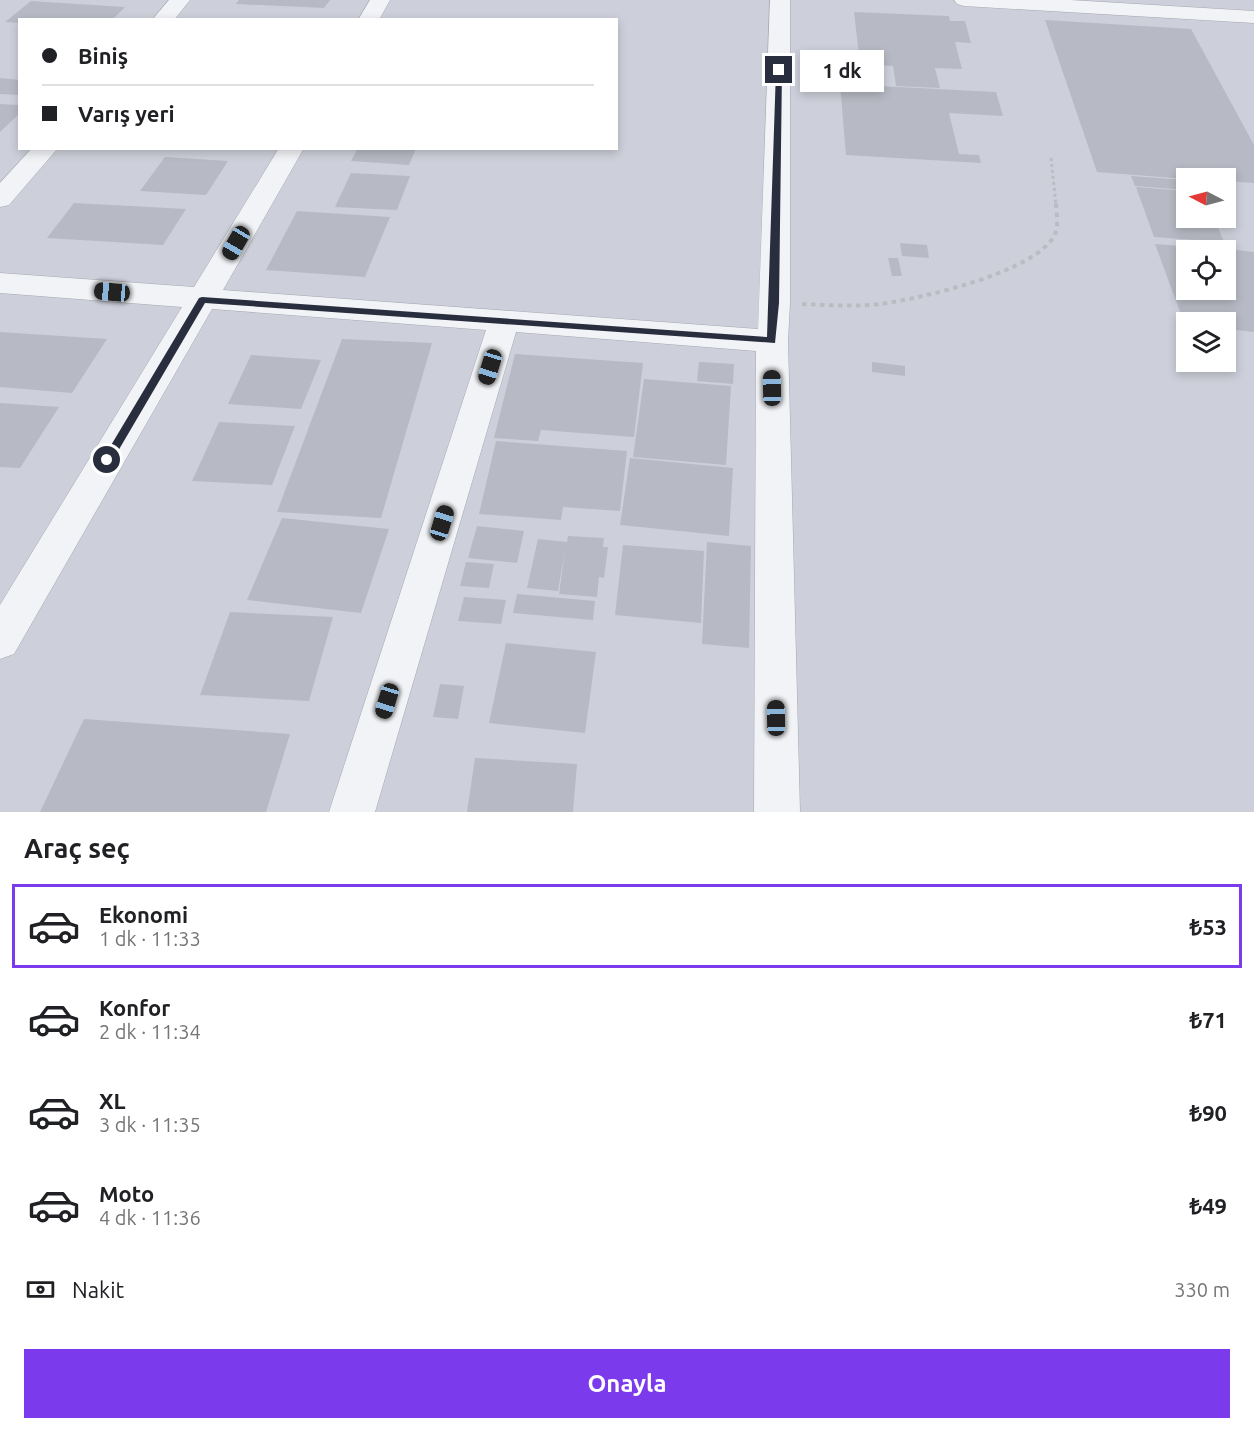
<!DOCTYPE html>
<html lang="tr">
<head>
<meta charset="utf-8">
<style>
	:root { --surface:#fff; --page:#f2f2f2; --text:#202124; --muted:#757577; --line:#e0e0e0; --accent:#7c3aed }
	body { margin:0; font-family:Ubuntu,sans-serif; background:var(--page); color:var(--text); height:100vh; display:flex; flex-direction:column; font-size:22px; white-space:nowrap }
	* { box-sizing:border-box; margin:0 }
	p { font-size:20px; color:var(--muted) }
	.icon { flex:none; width:33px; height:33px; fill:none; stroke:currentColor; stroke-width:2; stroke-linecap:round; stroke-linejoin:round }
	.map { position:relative; height:812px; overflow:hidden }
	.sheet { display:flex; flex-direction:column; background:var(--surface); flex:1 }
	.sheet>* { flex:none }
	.hud { position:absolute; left:18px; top:18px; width:600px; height:132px; border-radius:0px; box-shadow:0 3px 9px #0003; display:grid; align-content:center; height:132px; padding:0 24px; background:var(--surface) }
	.needle { width:39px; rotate:276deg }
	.buttons { position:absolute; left:1176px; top:168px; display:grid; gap:12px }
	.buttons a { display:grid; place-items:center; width:60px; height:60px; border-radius:0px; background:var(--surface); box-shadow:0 3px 9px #0003; font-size:30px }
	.end { position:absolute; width:27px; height:27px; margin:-14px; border:8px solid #292e3e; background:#fff; box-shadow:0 0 0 3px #fff }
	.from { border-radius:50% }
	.bubble { position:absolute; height:42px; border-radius:0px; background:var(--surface); box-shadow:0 3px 9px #0003; font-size:20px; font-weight:600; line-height:42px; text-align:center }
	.car { position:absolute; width:18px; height:36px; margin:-18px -9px; border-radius:8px; box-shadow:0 0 4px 2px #0007; background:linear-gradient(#222 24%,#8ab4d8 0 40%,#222 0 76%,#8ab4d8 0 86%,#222 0) }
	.hud b { display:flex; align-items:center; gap:21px; height:57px; font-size:22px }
	.hud b+b { border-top:2px solid var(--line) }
	.hud i { width:15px; height:15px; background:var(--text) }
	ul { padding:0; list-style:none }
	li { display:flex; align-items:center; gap:18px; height:84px; margin:0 12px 9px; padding:0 12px; border:3px solid transparent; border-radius:0px }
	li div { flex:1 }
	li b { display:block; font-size:22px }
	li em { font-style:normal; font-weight:600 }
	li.current { border-color:var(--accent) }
	li>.icon { width:54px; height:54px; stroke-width:1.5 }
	h2 { padding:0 24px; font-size:27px; line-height:72px }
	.pay { display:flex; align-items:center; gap:15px; height:66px; padding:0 24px; font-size:22px }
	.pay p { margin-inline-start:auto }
	.action { display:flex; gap:12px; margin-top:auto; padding:12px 24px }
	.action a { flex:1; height:69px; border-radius:0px; background:var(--accent); color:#fff; font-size:24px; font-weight:600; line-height:69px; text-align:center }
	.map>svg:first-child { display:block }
</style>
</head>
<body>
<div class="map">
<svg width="1254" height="812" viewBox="0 0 1254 812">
	<rect width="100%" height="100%" fill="#dfe1e8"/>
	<!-- built -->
	<path fill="#cdd0da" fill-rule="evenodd" d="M0,0H1254V812H0ZM20,20H616V148H20ZM1186,178H1226V218H1186ZM1186,250H1226V290H1186ZM1186,322H1226V362H1186Z"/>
	<!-- building -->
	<g fill="#b7bac4">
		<path d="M239,0H330L324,8L236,4Z"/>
		<path d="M31,1L77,4L125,7L112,20H20V23L5,22Z"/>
		<path d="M854,12L949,16L950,21H965L971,43L955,42L962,69L935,68L940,88L896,86L893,66L860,64Z"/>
		<path d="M1045,20L1191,29L1254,145V183L1226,181V178L1186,179L1097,172Z"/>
		<path d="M0,78L20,80V95L0,94Z"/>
		<path d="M840,84L996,92L1003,116L949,113L959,154L979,155L981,163L846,155Z"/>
		<path d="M0,104L20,105V113L0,132Z"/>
		<path d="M358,148H416L409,165L351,161Z"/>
		<path d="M165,157L228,161L206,195L140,191Z"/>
		<path d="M351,173L410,176L397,210L335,207Z"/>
		<path d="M1131,176L1186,180V190L1135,186Z"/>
		<path d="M1136,187L1186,191V218H1214L1224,242L1154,237Z"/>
		<path d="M74,203L186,209L163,245L47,238Z"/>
		<path d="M297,211L390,217L365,277L266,270Z"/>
		<path d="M900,243L927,245L929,258L902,256Z"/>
		<path d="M1155,244L1219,249L1186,250V290H1226V249L1254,252V332L1226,329V322H1186V328Z"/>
		<path d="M888,258H898L902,276H892Z"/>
		<path d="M0,332L107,339L72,393L0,387Z"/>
		<path d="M342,339L432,343L381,518L277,512Z"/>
		<path d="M515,354L643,363L634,437L541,430L538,441L494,438Z"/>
		<path d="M251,355L321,360L301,409L228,404Z"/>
		<path d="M699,362L734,364L733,384L697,381Z"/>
		<path d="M872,362L905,366V376L872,372Z"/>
		<path d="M644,379L731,386L726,465L633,457Z"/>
		<path d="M0,403L59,407L20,468L0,467Z"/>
		<path d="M219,422L295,426L272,485L192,481Z"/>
		<path d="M496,441L627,451L620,511L563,507L561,520L479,514Z"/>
		<path d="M630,458L733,468L729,536L620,525Z"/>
		<path d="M282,518L389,529L361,613L247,600Z"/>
		<path d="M477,526L524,531L517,563L468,558Z"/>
		<path d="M568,536L604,538L603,547H608L604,578L599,577L597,597L559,594L565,550L558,591L527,588L538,539L567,542Z"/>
		<path d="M707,542L751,546L749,648L702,644Z"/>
		<path d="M623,545L704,551L701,623L615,615Z"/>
		<path d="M466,562L494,564L489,588L460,586Z"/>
		<path d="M517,594L595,601L593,620L513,613Z"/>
		<path d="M464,597L506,600L501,624L458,621Z"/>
		<path d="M230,612L333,617L309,701L200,695Z"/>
		<path d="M506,643L596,652L585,733L489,723Z"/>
		<path d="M440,684L464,686L458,719L433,717Z"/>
		<path d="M84,719L290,734L266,812H40Z"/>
		<path d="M475,758L577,764L573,812H467Z"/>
	</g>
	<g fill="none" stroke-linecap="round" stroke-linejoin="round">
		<defs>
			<g id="minor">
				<path d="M169,0H190L174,20H152Z"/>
				<path d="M370,0H390L379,20H358Z"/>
				<path d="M770,0H790V303L788,341L800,812H754L756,351L516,332L375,812H329L486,330L212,309L14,654L0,659V605L182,307L0,293V273L194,287L279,148H304L223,290L758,329Z"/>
				<path d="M954,0H1070L1254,11V23L964,6L957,4Z"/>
				<path d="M32,148H58L9,205L0,207V183Z"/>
			</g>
		</defs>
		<!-- minor casing -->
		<use href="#minor" stroke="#a5a8b2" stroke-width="1"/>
		<!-- path-far1 -->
		<path stroke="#babcc2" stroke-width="3" stroke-dasharray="3 3" stroke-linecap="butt" d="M1051,158L1056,204"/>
		<!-- path -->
		<path stroke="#babcc2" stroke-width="4" stroke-dasharray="4.5 4.5" stroke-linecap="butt" d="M802,304C828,305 854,307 880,304C919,299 1038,272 1055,234C1059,226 1056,212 1056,203"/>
		<!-- minor -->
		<use href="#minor" fill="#f2f3f6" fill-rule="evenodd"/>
	</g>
	<!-- route -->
	<path fill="#292e3e" d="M779,68L782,70L779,303L775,343L205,303L111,463H104V457L199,298L202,297L767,337L776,70Z"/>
</svg>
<div class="buttons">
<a><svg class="needle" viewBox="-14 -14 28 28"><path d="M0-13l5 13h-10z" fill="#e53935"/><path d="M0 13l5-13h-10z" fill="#757577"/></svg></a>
<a><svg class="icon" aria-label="locate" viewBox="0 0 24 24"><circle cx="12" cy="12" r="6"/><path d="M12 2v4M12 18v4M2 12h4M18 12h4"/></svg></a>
<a><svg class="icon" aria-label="layers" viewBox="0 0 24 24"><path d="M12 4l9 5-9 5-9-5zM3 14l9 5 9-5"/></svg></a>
</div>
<i class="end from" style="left:107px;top:460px"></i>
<i class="end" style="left:779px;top:70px"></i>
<div class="bubble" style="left:800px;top:50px;width:84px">1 dk</div>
<i class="car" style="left:236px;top:243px;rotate:210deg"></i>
<i class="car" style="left:112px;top:292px;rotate:275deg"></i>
<i class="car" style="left:490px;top:367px;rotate:197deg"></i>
<i class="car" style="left:772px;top:388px;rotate:359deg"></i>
<i class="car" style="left:442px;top:523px;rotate:17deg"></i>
<i class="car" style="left:387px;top:701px;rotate:197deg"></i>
<i class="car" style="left:776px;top:718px;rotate:359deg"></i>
<div class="hud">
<b><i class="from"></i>Biniş</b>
<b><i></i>Varış yeri</b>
</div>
</div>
<section class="sheet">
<h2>Araç seç</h2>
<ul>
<li class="current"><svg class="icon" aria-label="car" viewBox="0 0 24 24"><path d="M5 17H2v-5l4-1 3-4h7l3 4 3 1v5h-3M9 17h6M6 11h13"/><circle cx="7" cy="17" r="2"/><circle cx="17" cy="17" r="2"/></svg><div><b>Ekonomi</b><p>1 dk · 11:33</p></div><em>₺53</em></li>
<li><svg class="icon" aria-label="car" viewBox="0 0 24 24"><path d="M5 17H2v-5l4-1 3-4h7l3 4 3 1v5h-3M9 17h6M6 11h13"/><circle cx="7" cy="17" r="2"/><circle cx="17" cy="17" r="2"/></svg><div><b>Konfor</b><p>2 dk · 11:34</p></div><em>₺71</em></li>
<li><svg class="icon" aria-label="car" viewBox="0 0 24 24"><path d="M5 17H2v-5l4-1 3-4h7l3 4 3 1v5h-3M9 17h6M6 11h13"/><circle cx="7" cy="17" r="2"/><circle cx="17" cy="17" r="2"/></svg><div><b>XL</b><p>3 dk · 11:35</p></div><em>₺90</em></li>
<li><svg class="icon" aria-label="car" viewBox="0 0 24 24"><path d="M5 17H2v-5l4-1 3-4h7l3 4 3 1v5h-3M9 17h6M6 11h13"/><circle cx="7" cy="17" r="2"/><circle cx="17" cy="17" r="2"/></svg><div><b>Moto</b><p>4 dk · 11:36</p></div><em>₺49</em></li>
</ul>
<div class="pay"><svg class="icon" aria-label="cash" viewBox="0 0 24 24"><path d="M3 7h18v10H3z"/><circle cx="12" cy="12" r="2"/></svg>Nakit<p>330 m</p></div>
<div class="action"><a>Onayla</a></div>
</section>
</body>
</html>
